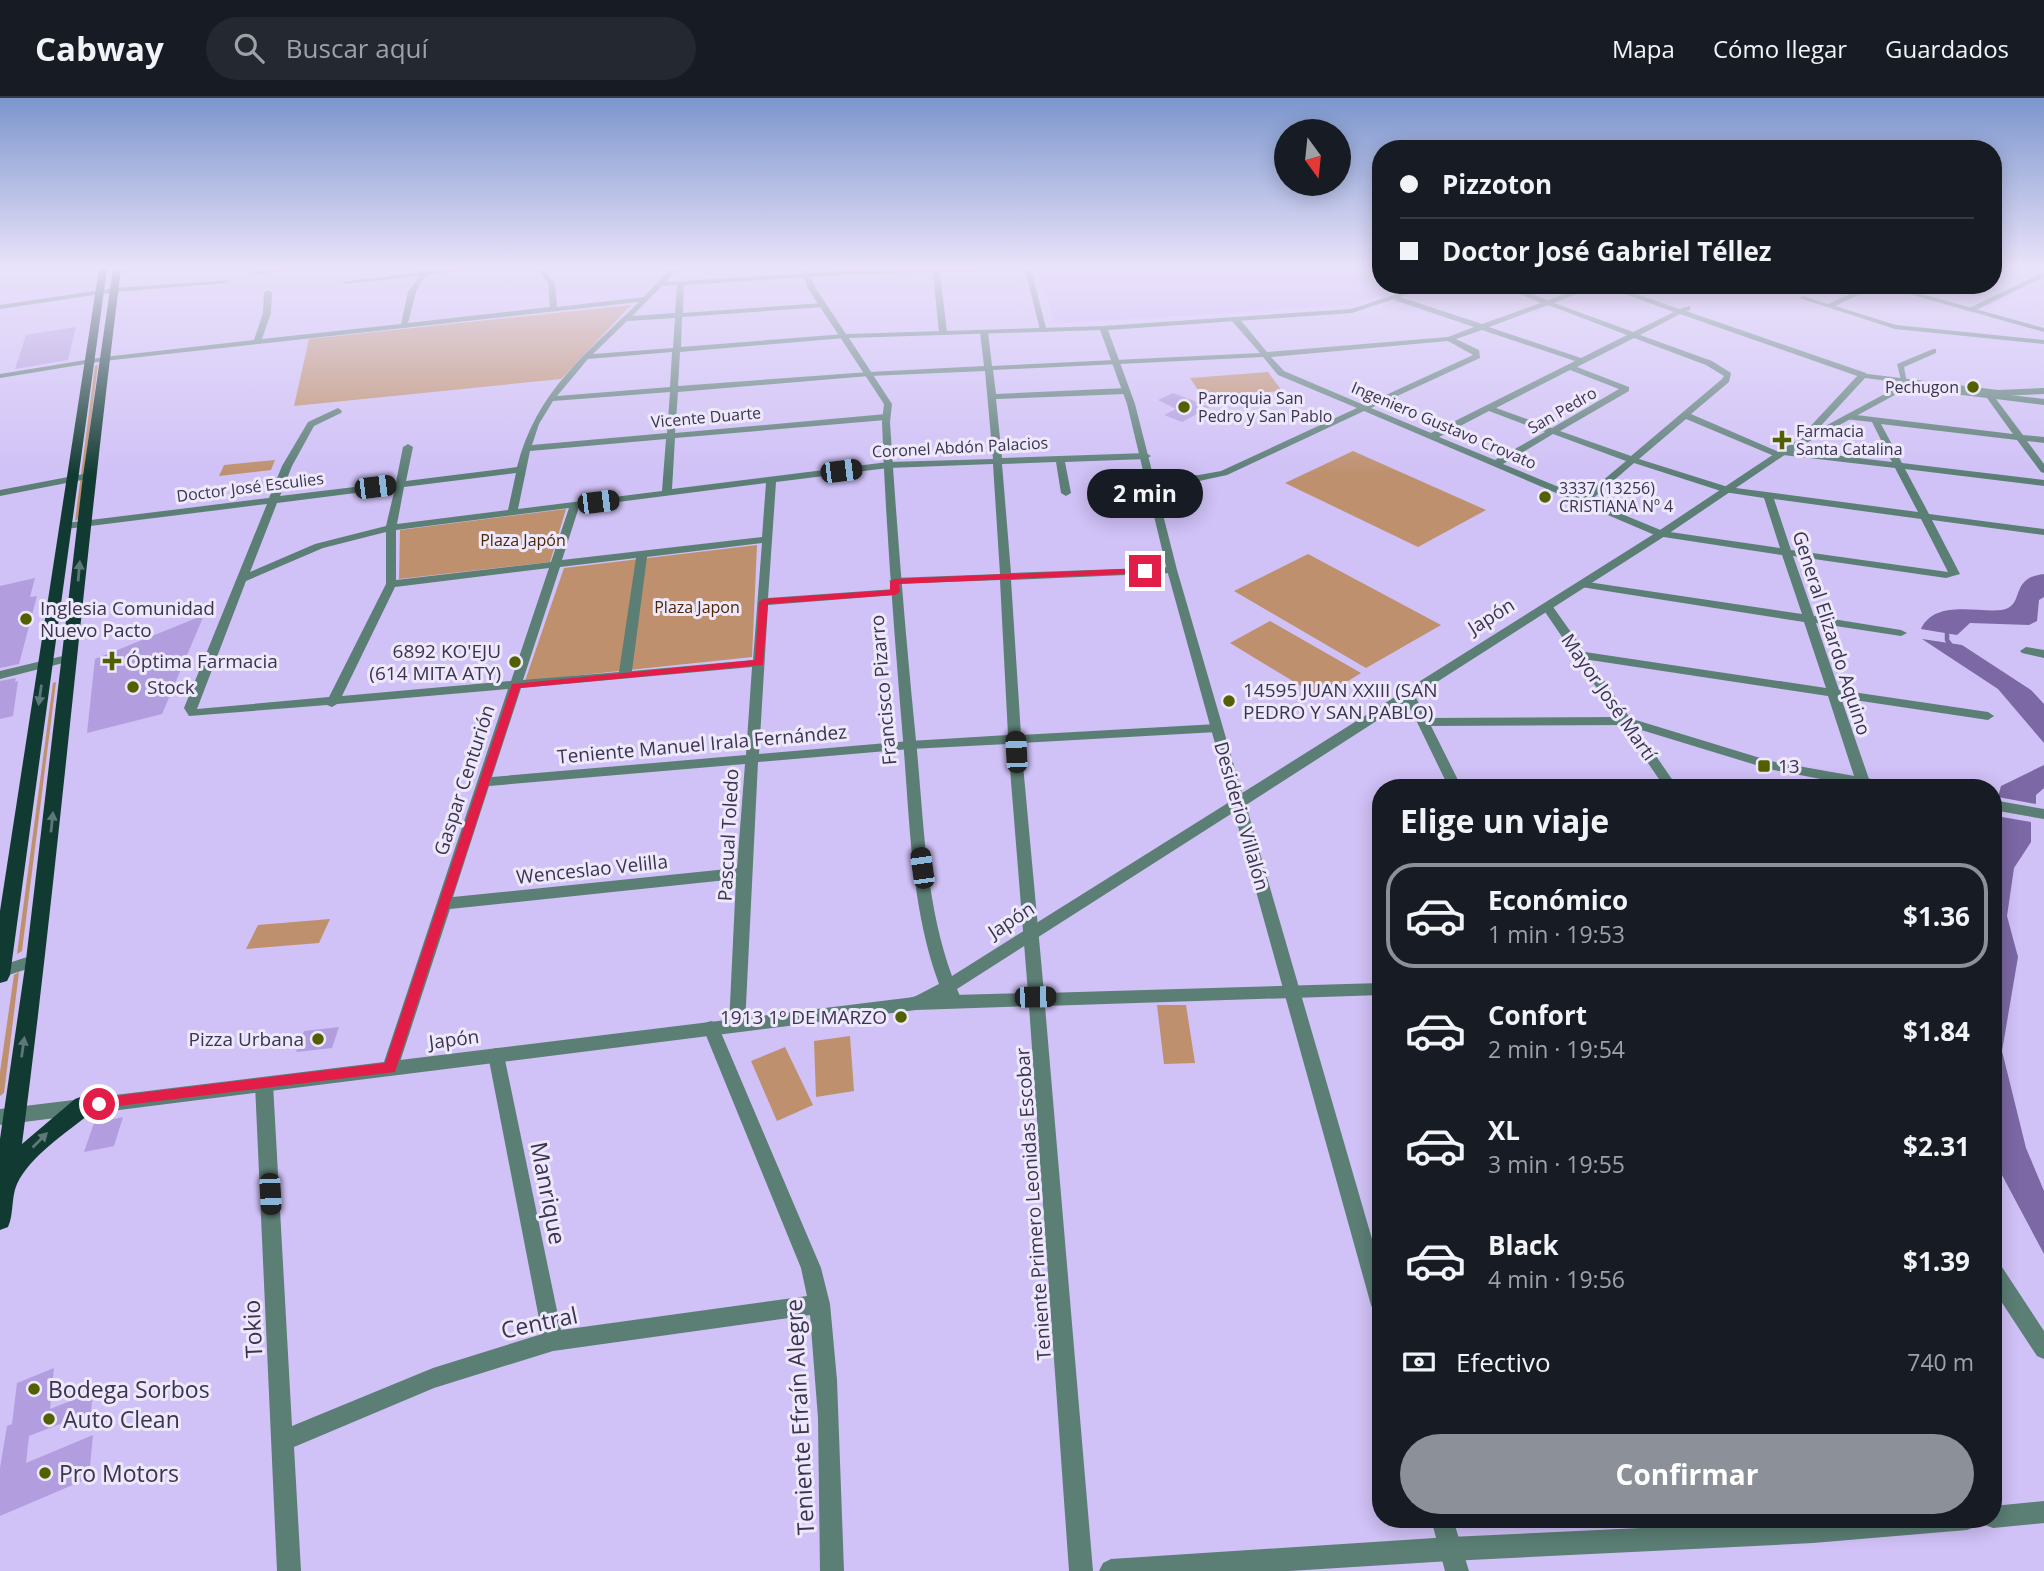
<!DOCTYPE html>
<html lang="es">
<head>
<meta charset="utf-8">
<style>
	:root { --surface:#171b24; --page:#242831; --text:#f1f3f6; --muted:#9ea1a6; --line:#363941; --accent:#8c9099 }
	body { margin:0; font-family:"Open Sans",sans-serif; background:var(--page); color:var(--text); height:100vh; display:flex; flex-direction:column; font-size:26px; white-space:nowrap }
	* { box-sizing:border-box; margin:0 }
	p { font-size:23px; color:var(--muted) }
	.icon { flex:none; width:38px; height:38px; fill:none; stroke:currentColor; stroke-width:2; stroke-linecap:round; stroke-linejoin:round }
	.map { position:relative; flex:1; overflow:hidden }
	.sheet { position:absolute; left:1372px; top:681px; width:630px; height:749px; display:flex; flex-direction:column; background:var(--surface); border-radius:28px; box-shadow:0 4px 18px #0003 }
	.sheet>* { flex:none }
	.banner { position:absolute; left:1372px; top:42px; width:630px; height:154px; border-radius:28px; box-shadow:0 4px 18px #0003; display:grid; align-content:center; height:154px; padding:0 28px; background:var(--surface) }
	.needle { width:46px; rotate:165deg }
	.controls { position:absolute; left:1274px; top:21px; display:grid; gap:14px }
	.controls a { display:grid; place-items:center; width:77px; height:77px; border-radius:50%; background:var(--surface); box-shadow:0 4px 18px #0003; font-size:35px }
	.end { position:absolute; width:32px; height:32px; margin:-16px; border:9px solid #e11d48; background:#fff; box-shadow:0 0 0 4px #fff }
	.from { border-radius:50% }
	.bubble { position:absolute; height:49px; border-radius:24px; background:var(--surface); box-shadow:0 4px 18px #0003; font-size:23px; font-weight:700; line-height:49px; text-align:center }
	.car { position:absolute; width:21px; height:42px; margin:-21px -10px; border-radius:9px; box-shadow:0 0 5px 2px #0007; background:linear-gradient(#222 24%,#8ab4d8 0 40%,#222 0 76%,#8ab4d8 0 86%,#222 0) }
	.banner b { display:flex; align-items:center; gap:24px; height:66px; font-size:26px }
	.banner b+b { border-top:2px solid var(--line) }
	.banner i { width:18px; height:18px; background:var(--text) }
	ul { padding:0; list-style:none }
	li { display:flex; align-items:center; gap:21px; height:105px; margin:0 14px 10px; padding:0 14px; border:4px solid transparent; border-radius:28px }
	li div { flex:1 }
	li b { display:block; font-size:26px }
	li em { font-style:normal; font-weight:700 }
	li.selected { border-color:var(--accent) }
	li>.icon { width:63px; height:63px; stroke-width:1.5 }
	h2 { padding:0 28px; font-size:32px; line-height:84px }
	.pay { display:flex; align-items:center; gap:18px; height:77px; padding:0 28px; font-size:26px }
	.pay p { margin-inline-start:auto }
	.button { display:flex; gap:14px; margin-top:auto; padding:14px 28px }
	.button a { flex:1; height:80px; border-radius:42px; background:var(--accent); color:#fff; font-size:28px; font-weight:700; line-height:80px; text-align:center }
	header { display:flex; align-items:center; gap:42px; box-sizing:border-box; height:98px; padding:0 35px; background:var(--surface); border-bottom:2px solid var(--line) }
	header strong { font-size:33px }
	nav { display:flex; gap:38px; margin-inline-start:auto; font-size:24px }
	.search { width:490px; height:63px; background:var(--page); display:flex; align-items:center; gap:18px; box-sizing:border-box; padding:0 24px; border-radius:38px; color:var(--muted); font-size:26px }
	.map>svg:first-child { display:block }
</style>
</head>
<body>
<header>
<strong>Cabway</strong>
<div class="search"><svg class="icon" aria-label="search" viewBox="0 0 24 24"><circle cx="10" cy="10" r="6"/><path d="M15 15l6 6"/></svg>Buscar aquí</div>
<nav><a>Mapa</a><a>Cómo llegar</a><a>Guardados</a></nav>
</header>
<div class="map">
<svg width="2044" height="1473" viewBox="0 0 2044 1473">
	<rect width="100%" height="100%" fill="#d0c1f6"/>
	<!-- built -->
	<path fill="#c7b1f9" d="M1038,171H1381V187H1411L1354,207L1055,226Z"/>
	<!-- green -->
	<g fill="#be906d">
		<path d="M631,207L561,281L294,308L309,241Z"/>
		<path d="M98,267L78,421L75,423L95,268Z"/>
		<path d="M1268,274L1282,293L1202,298L1190,280Z"/>
		<path d="M1353,353L1486,412L1418,449L1285,385Z"/>
		<path d="M275,362L271,372L219,378L224,367Z"/>
		<path d="M566,411L550,464L399,481L400,432Z"/>
		<path d="M757,447L752,559L525,583L564,470Z"/>
		<path d="M1308,456L1441,527L1366,570L1234,493Z"/>
		<path d="M1270,523L1361,575L1321,600L1230,545Z"/>
		<path d="M56,584L22,853L17,856L53,585Z"/>
		<path d="M330,821L319,845L246,851L258,827Z"/>
		<path d="M19,874L4,995L0,998V974L14,877Z"/>
		<path d="M1157,907H1186L1195,965L1164,966Z"/>
		<path d="M850,938L854,993L816,999L814,943Z"/>
		<path d="M785,949L813,1007L777,1023L751,963Z"/>
	</g>
	<!-- water -->
	<g fill="#7b68a4">
		<path d="M2044,476V499L2039,502L2037,523L2029,527L1970,525L1957,537L1921,531C1935,501 1977,515 2002,512C2026,508 2008,480 2044,476Z"/>
		<path d="M1922,541L1962,547L2031,592L2044,606V645L1998,591Z"/>
		<path d="M2044,667V690L2036,697V706L1998,699L2001,688Z"/>
		<path d="M2002,719L2031,724V744L2014,770L2007,818L2018,859L2002,953L2026,1050L2044,1093V1156L2002,1077L1993,1041V758L2001,739Z"/>
	</g>
	<g fill="none" stroke-linecap="round" stroke-linejoin="round">
		<!-- stream -->
		<path stroke="#7b68a4" stroke-width="4.5" d="M1947,531V542L1952,549"/>
	</g>
	<!-- building -->
	<g fill="#b29ede">
		<path d="M76,229L68,262L15,271L26,237Z"/>
		<path d="M1173,295L1210,309L1182,324L1164,317L1176,311L1158,302Z"/>
		<path d="M35,480L30,499L37,498L19,566L0,570V488Z"/>
		<path d="M204,517L162,616L87,635L95,561Z"/>
		<path d="M16,580L15,584L18,583L13,618L0,621V583Z"/>
		<path d="M339,929L332,950L296,954L304,933Z"/>
		<path d="M123,1019L114,1048L84,1054L94,1025Z"/>
		<path d="M54,1270L50,1311L93,1294L91,1314L29,1338L26,1365L93,1337L89,1380L0,1418V1370L7,1328L12,1326L17,1285Z"/>
	</g>
	<g fill="none" stroke-linecap="round" stroke-linejoin="round">
		<!-- minor -->
		<g fill="#5b7e75" fill-rule="evenodd">
			<path d="M275,171H300L251,177L248,175Z"/>
			<path d="M423,171H429V173L470,171L426,177L416,194L408,225L550,209L548,185L536,171H543L555,185L557,209L644,199L670,171H677L666,184L841,173L985,171L982,173L940,174L947,235L943,237L939,235L933,174L841,177L684,187L683,215L823,205L827,207L823,209L682,219L681,249L845,236L849,238L845,240L680,254L678,288L869,274L984,268L980,234L984,232L988,234L992,268L1260,255L1232,223V219H1238L1267,254L1448,239L1474,229L1394,202L1397,198L1482,226L1541,205L1497,187H1507L1548,202L1589,187H1599L1554,205L1633,234L1674,214L1600,187H1611L1679,211L1690,208V212L1686,213L1866,275V279H1860L1680,216L1640,237L1712,263L1731,275L1729,284L1691,316L1779,354L1783,351L1892,364L1872,324L1845,321L1844,319L1848,316L2013,336L1987,300L1903,290L1897,266L1933,251H1936V255L1904,269L1907,286L1983,294L1987,291L1992,295L2044,301V307L1996,301L2023,337L2044,339V345L2027,343L2044,366V375L2041,374L2017,342L1881,326L1902,365L2044,382V388L1905,371L1929,416L2044,431V437L1932,422L1960,476L1946,480L1793,458L1814,518L1901,532L1907,535L1901,538L1816,525L1839,592L1988,614L1994,618L1988,622L1841,600L1870,684L1863,688L1856,684L1828,598L1590,562L1678,690H1665L1541,508L1547,505L1551,506L1585,554L1826,590L1804,524L1581,489L1576,486L1581,483L1802,516L1782,457L1657,438L1364,313L1227,377L1199,383L1148,384V380L1151,379L1199,377L1221,373L1357,310L1278,277L1263,259L993,272L996,296L1126,290L1130,293L1126,296L996,301L1002,360L1146,355L1151,358L1146,361L1065,364L1071,395L1066,398L1061,395L1056,364L1002,366L1011,475L1172,469L1177,472L1172,475L1011,482L1021,637L1217,626L1223,630L1217,634L1021,645L1044,895L1381,885V897L1045,908L1093,1473H1069L1029,908L916,912L910,910L908,905L910,900L916,898L1028,895L1008,646L910,651L758,664L745,927L743,932L737,934L731,932L729,927L736,781L450,811L398,970L396,975L390,977L384,975L382,970L508,591L337,606L332,609L327,607L189,618L184,610L267,406L66,431L61,428L66,425L269,400L282,368L308,324L338,310L342,313L341,315L314,328L292,368L280,398L396,384L403,349L408,346L413,349L406,383L517,369C536,293 587,255 639,204L104,263L0,280V276L104,259L254,242L263,215L264,194L268,192L272,194L271,215L262,241L401,226L408,194L419,178L345,186L341,184L421,174ZM677,187L675,215L632,218L662,188ZM1548,207L1627,237L1581,260L1489,229ZM675,220L673,250L593,256L627,223ZM1482,232L1575,263L1431,335L1371,310L1480,260L1479,252L1456,241ZM1634,240L1706,267L1724,278L1722,281L1631,358L1560,333L1629,293V289L1577,269ZM1448,243L1473,257L1364,307L1284,273L1271,259ZM672,254L670,289L557,298L588,261ZM1570,272L1619,291L1552,330L1496,310ZM985,273L993,361L888,364L672,391L675,340L886,322L890,319L886,316L675,335L678,294L869,278ZM670,294L667,335L532,347L539,326L553,303ZM1489,313L1545,334L1495,362L1439,339ZM1686,321L1779,360L1783,357L1895,370L1918,414L1728,389L1639,361ZM1553,336L1626,363L1583,399L1503,366ZM666,341L662,393L518,411L530,353ZM1634,365L1724,394L1764,400L1780,450L1663,433L1590,403ZM993,366L1000,476L894,480L889,483L894,486L1000,482L1008,637L910,643L759,656L768,507L895,497L900,494L895,491L768,500L776,384L888,370ZM516,375L508,412L397,426L404,389ZM766,385L762,439L562,462L579,409ZM395,390L386,428L315,446L250,474L277,405ZM1774,401L1921,421L1948,474L1791,452ZM569,410L551,464L396,482V432ZM386,434V486L329,599L197,611L246,483L323,450ZM762,445L753,562L632,573L647,459ZM636,460L619,574L523,582L560,469ZM549,470L511,583L342,598L395,489ZM752,569L746,657L492,679L521,590ZM745,666L737,770L453,799L489,688Z"/>
			<path d="M1025,171H1031L1047,234L1040,232Z"/>
			<path d="M2044,174V179L1972,214L1965,212Z"/>
			<path d="M230,182L228,185L114,194L0,211V207L114,190Z"/>
			<path d="M1870,187H1880L1835,208L1896,227L2044,242V246L1895,231L1799,200L1803,198L1828,206Z"/>
			<path d="M89,375L92,376V380L0,398V392Z"/>
			<path d="M2026,549L2044,552V560L2022,555L2020,553Z"/>
			<path d="M71,556L77,560L75,562L0,581V573Z"/>
			<path d="M1423,620L1429,624L1462,690H1449L1417,624Z"/>
			<path d="M36,856L42,858L44,862L42,866L0,880V868Z"/>
			<path d="M711,923L717,925L719,930L821,1170L830,1206L837,1282L844,1473H820L818,1320L810,1217L553,1253L434,1290L294,1349L301,1473H277L255,986L258,981L264,979L270,981L273,986L292,1328L433,1270L542,1236L488,957L490,952L496,950L502,952L504,957L561,1232L807,1198L801,1170L703,930L705,925Z"/>
			<path d="M1993,1163L2000,1166L2044,1233V1261L2037,1258L1993,1191Z"/>
			<path d="M2044,1403V1425L1993,1430L1985,1427L1983,1421H1993V1408Z"/>
			<path d="M1832,1421H1978L1975,1429L1967,1432L1813,1445L1450,1463L1289,1473H1099L1103,1465L1111,1461L1450,1439Z"/>
		</g>
		<!-- tertiary -->
		<g fill="#5b7e75" fill-rule="evenodd">
			<path d="M801,171H807L815,189L846,236L1103,228L1351,211L1425,187H1436L1352,215L1108,232L1135,306L1177,472L1242,695L1657,434L1780,352L1806,338L1805,334L1860,275L1998,292L2044,290V296L1998,298L1915,286L1786,356L1665,438L1415,598L1427,620L1626,619L1770,663L1894,685L1900,690H1867L1769,671L1625,627L1423,628L1419,627L1406,604L1246,707L1381,1172V1217L1374,1214L1371,1207L1234,714L957,891L962,903L960,908L954,910L948,908L944,898L916,912L0,1027V1011L914,899L939,886C912,813 910,731 904,654C895,544 886,434 882,324L884,306L807,189ZM1100,232L1127,306L1167,472L1231,703L952,878C926,807 924,728 917,653C906,543 897,434 890,324L892,306L849,240ZM1865,280L1905,285L1816,333Z"/>
			<path d="M1877,187H1889L2044,230V234Z"/>
			<path d="M1993,702L2044,711V721L1993,712Z"/>
			<path d="M1431,1421H1453L1469,1473H1445Z"/>
		</g>
		<!-- primary -->
		<g fill="#113a32" fill-rule="evenodd">
			<path d="M99,171H107L10,877L7,883L0,885V813Z"/>
			<path d="M113,171H121C84,462 60,755 22,1046L75,1001L83,998L91,1001L94,1008L91,1015C67,1034 30,1058 17,1086C11,1099 14,1116 8,1129L0,1132V1041L26,862L83,378Z"/>
		</g>
	</g>
	<!-- one-way arrows -->
	<defs><path id="oneway-solid" d="M-6-.8H1V-3.2L6.5 0L1 3.2V.8H-6Z" transform="scale(1.75)"/></defs>
	<g fill="#5e7779">
		<use href="#oneway-solid" transform="translate(79 473) rotate(-85)"/>
		<use href="#oneway-solid" transform="translate(40 597) rotate(98)"/>
		<use href="#oneway-solid" transform="translate(52 724) rotate(-84)"/>
		<use href="#oneway-solid" transform="translate(23 949) rotate(-82)"/>
		<use href="#oneway-solid" transform="translate(40 1042) rotate(-45)"/>
	</g>
	<!-- sky -->
	<linearGradient id="sky" x2="0" y2="1"><stop stop-color="#7c96cd"/><stop offset="0.45" stop-color="#eae3fb"/><stop offset="1" stop-color="#eae3fb" stop-opacity="0"/></linearGradient>
	<rect width="2044" height="377" fill="url(#sky)"/>
	<!-- route -->
	<path fill="#e11d48" d="M1145,470L1148,475L899,486L900,494L895,497L768,506L763,567L520,590L395,974L94,1011L92,1006L99,1000L385,965L512,586L755,562L759,504L763,501L890,492V484L894,481Z"/>
	<!-- markers -->
	<g fill="#536000" stroke="#ede8fc" stroke-width="2.5">
		<circle cx="1973" cy="289" r="7"/>
		<circle cx="1184" cy="309" r="7"/>
		<path d="M1778.5 331.5h7v7h7v7h-7v7h-7v-7h-7v-7h7z"/>
		<circle cx="1545" cy="399" r="7"/>
		<circle cx="26" cy="521" r="7"/>
		<path d="M108.5 552.5h7v7h7v7h-7v7h-7v-7h-7v-7h7z"/>
		<circle cx="515" cy="564" r="7"/>
		<circle cx="133" cy="589" r="7"/>
		<circle cx="1229" cy="603" r="7"/>
		<rect x="1757" y="661" width="14" height="14" rx="3.5"/>
		<circle cx="901" cy="919" r="7"/>
		<circle cx="318" cy="941" r="7"/>
		<circle cx="34" cy="1291" r="7"/>
		<circle cx="49" cy="1321" r="7"/>
		<circle cx="45" cy="1375" r="7"/>
	</g>
	<g text-anchor="middle" dominant-baseline="central" stroke-width="6" stroke-linejoin="round" paint-order="stroke">
		<!-- far-poi labels -->
		<g font-size="16" fill="#3c344e" stroke="#ede8fc" text-anchor="start">
			<text x="1959" y="289" text-anchor="end">Pechugon</text>
			<text x="1198" y="300">Parroquia San<tspan x="1198" dy="18">Pedro y San Pablo</tspan></text>
			<text x="1796" y="333">Farmacia<tspan x="1796" dy="18">Santa Catalina</tspan></text>
			<text x="1559" y="390">3337 (13256)<tspan x="1559" dy="18">CRISTIANA Nº 4</tspan></text>
		</g>
		<!-- far-street labels -->
		<g font-size="16" fill="#3c344e" stroke="#ede8fc">
			<text transform="translate(1562 312) rotate(-30)">San Pedro</text>
			<text transform="translate(706 319) rotate(-5)">Vicente Duarte</text>
			<text transform="translate(1444 327) rotate(23)">Ingeniero Gustavo Crovato</text>
			<text transform="translate(960 349) rotate(-3)">Coronel Abdón Palacios</text>
			<text transform="translate(250 389) rotate(-7)">Doctor José Esculies</text>
		</g>
		<!-- far-park labels -->
		<g font-size="16" fill="#4d2702" stroke="#ede8fc">
			<text x="523" y="442">Plaza Japón</text>
			<text x="697" y="509">Plaza Japon</text>
		</g>
		<!-- poi labels -->
		<g font-size="19" fill="#3c344e" stroke="#ede8fc" text-anchor="start">
			<text x="40" y="510">Inglesia Comunidad<tspan x="40" dy="22">Nuevo Pacto</tspan></text>
			<text x="501" y="553" text-anchor="end">6892 KO'EJU<tspan x="501" dy="22">(614 MITA ATY)</tspan></text>
			<text x="126" y="563">Óptima Farmacia</text>
			<text x="147" y="589">Stock</text>
			<text x="1243" y="592">14595 JUAN XXIII (SAN<tspan x="1243" dy="22">PEDRO Y SAN PABLO)</tspan></text>
			<text x="1778" y="668">13</text>
			<text x="887" y="919" text-anchor="end">1913 1º DE MARZO</text>
			<text x="304" y="941" text-anchor="end">Pizza Urbana</text>
		</g>
		<!-- street labels -->
		<g font-size="19" fill="#3c344e" stroke="#ede8fc">
			<text transform="translate(1491 518) rotate(-32)">Japón</text>
			<text transform="translate(1832 535) rotate(72)">General Elizardo Aquino</text>
			<text transform="translate(883 592) rotate(-95)">Francisco Pizarro</text>
			<text transform="translate(1609 599) rotate(55)">Mayor José Martí</text>
			<text transform="translate(702 646) rotate(-5)">Teniente Manuel Irala Fernández</text>
			<text transform="translate(464 682) rotate(-72)">Gaspar Centurión</text>
			<text transform="translate(1242 718) rotate(74)">Desiderio Villalón</text>
			<text transform="translate(728 737) rotate(-87)">Pascual Toledo</text>
			<text transform="translate(592 771) rotate(-6)">Wenceslao Velilla</text>
			<text transform="translate(1011 822) rotate(-33)">Japón</text>
			<text transform="translate(454 941) rotate(-7)">Japón</text>
			<text transform="translate(1033 1106) rotate(-94)">Teniente Primero Leonidas Escobar</text>
		</g>
		<!-- near-street labels -->
		<g font-size="23" fill="#3c344e" stroke="#ede8fc">
			<text transform="translate(549 1095) rotate(79)">Manrique</text>
			<text transform="translate(539 1224) rotate(-12)">Central</text>
			<text transform="translate(252 1231) rotate(-93)">Tokio</text>
			<text transform="translate(799 1319) rotate(-93)">Teniente Efraín Alegre</text>
		</g>
		<!-- near-poi labels -->
		<g font-size="23" fill="#3c344e" stroke="#ede8fc" text-anchor="start">
			<text x="48" y="1291">Bodega Sorbos</text>
			<text x="63" y="1321">Auto Clean</text>
			<text x="59" y="1375">Pro Motors</text>
		</g>
	</g>
</svg>
<div class="controls">
<a><svg class="needle" viewBox="-14 -14 28 28"><path d="M0-13l5 13h-10z" fill="#e53935"/><path d="M0 13l5-13h-10z" fill="#9ea1a6"/></svg></a>
</div>
<i class="end from" style="left:99px;top:1006px"></i>
<i class="end" style="left:1145px;top:473px"></i>
<div class="bubble" style="left:1087px;top:371px;width:116px">2 min</div>
<i class="car" style="left:841px;top:373px;rotate:83deg"></i>
<i class="car" style="left:375px;top:389px;rotate:83deg"></i>
<i class="car" style="left:598px;top:404px;rotate:83deg"></i>
<i class="car" style="left:1016px;top:654px;rotate:357deg"></i>
<i class="car" style="left:922px;top:770px;rotate:352deg"></i>
<i class="car" style="left:1035px;top:899px;rotate:89deg"></i>
<i class="car" style="left:270px;top:1096px;rotate:177deg"></i>
<div class="banner">
<b><i class="from"></i>Pizzoton</b>
<b><i></i>Doctor José Gabriel Téllez</b>
</div>
<section class="sheet">
<h2>Elige un viaje</h2>
<ul>
<li class="selected"><svg class="icon" aria-label="car" viewBox="0 0 24 24"><path d="M5 17H2v-5l4-1 3-4h7l3 4 3 1v5h-3M9 17h6M6 11h13"/><circle cx="7" cy="17" r="2"/><circle cx="17" cy="17" r="2"/></svg><div><b>Económico</b><p>1 min · 19:53</p></div><em>$1.36</em></li>
<li><svg class="icon" aria-label="car" viewBox="0 0 24 24"><path d="M5 17H2v-5l4-1 3-4h7l3 4 3 1v5h-3M9 17h6M6 11h13"/><circle cx="7" cy="17" r="2"/><circle cx="17" cy="17" r="2"/></svg><div><b>Confort</b><p>2 min · 19:54</p></div><em>$1.84</em></li>
<li><svg class="icon" aria-label="car" viewBox="0 0 24 24"><path d="M5 17H2v-5l4-1 3-4h7l3 4 3 1v5h-3M9 17h6M6 11h13"/><circle cx="7" cy="17" r="2"/><circle cx="17" cy="17" r="2"/></svg><div><b>XL</b><p>3 min · 19:55</p></div><em>$2.31</em></li>
<li><svg class="icon" aria-label="car" viewBox="0 0 24 24"><path d="M5 17H2v-5l4-1 3-4h7l3 4 3 1v5h-3M9 17h6M6 11h13"/><circle cx="7" cy="17" r="2"/><circle cx="17" cy="17" r="2"/></svg><div><b>Black</b><p>4 min · 19:56</p></div><em>$1.39</em></li>
</ul>
<div class="pay"><svg class="icon" aria-label="cash" viewBox="0 0 24 24"><path d="M3 7h18v10H3z"/><circle cx="12" cy="12" r="2"/></svg>Efectivo<p>740 m</p></div>
<div class="button"><a>Confirmar</a></div>
</section>
</div>
</body>
</html>
